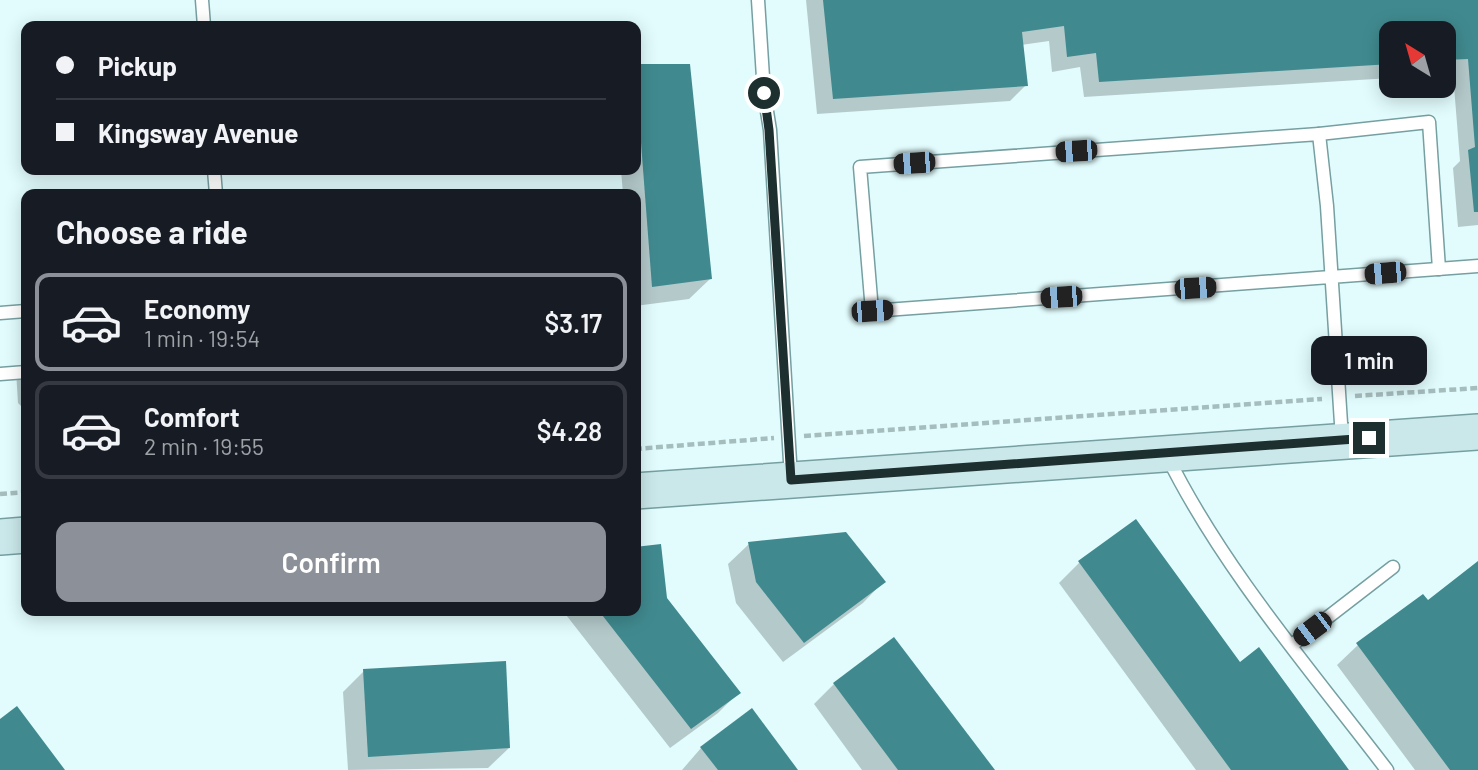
<!DOCTYPE html>
<html lang="en">
<head>
<meta charset="utf-8">
<style>
	:root { --surface:#171b24; --page:#20242c; --text:#f1f3f6; --muted:#9ea1a6; --line:#363941; --accent:#8c9099 }
	body { margin:0; font-family:Barlow,sans-serif; background:var(--page); color:var(--text); height:100vh; display:flex; flex-direction:column; font-size:26px; white-space:nowrap }
	* { box-sizing:border-box; margin:0 }
	p { font-size:23px; color:var(--muted) }
	.icon { flex:none; width:38px; height:38px; fill:none; stroke:currentColor; stroke-width:2; stroke-linecap:round; stroke-linejoin:round }
	.map { position:relative; flex:1; overflow:hidden }
	.panel { position:absolute; left:21px; top:189px; width:620px; height:427px; display:flex; flex-direction:column; background:var(--surface); border-radius:14px; box-shadow:0 4px 18px #0003 }
	.panel>* { flex:none }
	.banner { position:absolute; left:21px; top:21px; width:620px; height:154px; border-radius:14px; box-shadow:0 4px 18px #0003; display:grid; align-content:center; height:154px; padding:0 35px; background:var(--surface) }
	.needle { width:46px; rotate:323deg }
	.controls { position:absolute; left:1379px; top:21px; display:grid; gap:14px }
	.controls a { display:grid; place-items:center; width:77px; height:77px; border-radius:14px; background:var(--surface); box-shadow:0 4px 18px #0003; font-size:35px }
	.end { position:absolute; width:32px; height:32px; margin:-16px; border:9px solid #1e2f30; background:#fff; box-shadow:0 0 0 4px #fff }
	.from { border-radius:50% }
	.bubble { position:absolute; height:49px; border-radius:14px; background:var(--surface); box-shadow:0 4px 18px #0003; font-size:23px; font-weight:600; line-height:49px; text-align:center }
	.car { position:absolute; width:21px; height:42px; margin:-21px -10px; border-radius:9px; box-shadow:0 0 5px 2px #0007; background:linear-gradient(#222 24%,#8ab4d8 0 40%,#222 0 76%,#8ab4d8 0 86%,#222 0) }
	.banner b { display:flex; align-items:center; gap:24px; height:66px; font-size:26px }
	.banner b+b { border-top:2px solid var(--line) }
	.banner i { width:18px; height:18px; background:var(--text) }
	ul { padding:0; list-style:none }
	li { display:flex; align-items:center; gap:21px; height:98px; margin:0 14px 10px; padding:0 21px; border:4px solid var(--line); border-radius:14px }
	li div { flex:1 }
	li b { display:block; font-size:26px }
	li em { font-style:normal; font-weight:600 }
	li.on { border-color:var(--accent) }
	li>.icon { width:63px; height:63px; stroke-width:1.5 }
	h2 { padding:0 35px; font-size:32px; line-height:84px }
	.button { display:flex; gap:14px; margin-top:auto; padding:14px 35px }
	.button a { flex:1; height:80px; border-radius:14px; background:var(--accent); color:#fff; font-size:28px; font-weight:600; line-height:80px; text-align:center }
	.map>svg:first-child { display:block }
</style>
</head>
<body>
<div class="map">
<svg width="1478" height="770" viewBox="0 0 1478 770">
	<rect width="100%" height="100%" fill="#e2fcfd"/>
	<!-- shadow -->
	<g fill="#0003">
		<path d="M806,0H1478V225L1458,227L1453,168L1460,161L1453,74L1444,75V33H1391V78L1084,97L1080,67L1052,72L1049,41L1021,45L1026,85L1010,101L817,114Z"/>
		<path d="M635,66L710,279L689,299L635,306V194H623L621,170H635Z"/>
		<path d="M26,360V411L18,403L16,371Z"/>
		<path d="M749,544L883,582L863,603L783,662L736,603L728,564Z"/>
		<path d="M1080,562L1240,664L1347,770H1196L1059,583Z"/>
		<path d="M1478,564V770H1415L1337,665L1358,645L1427,603Z"/>
		<path d="M666,598L738,693L718,713L670,748L563,611H635Z"/>
		<path d="M364,671L509,748L488,768L348,770L343,692Z"/>
		<path d="M834,684L993,770H862L814,704Z"/>
		<path d="M701,748L796,770H682Z"/>
	</g>
	<!-- building -->
	<g fill="#408a8f">
		<path d="M823,0H1478V212H1474L1468,150L1475,147L1468,59L1444,60V33H1391V64L1099,82L1096,53L1067,57L1064,26L1022,32L1028,86L833,99Z"/>
		<path d="M635,64H690L712,279L652,287Z"/>
		<path d="M1136,519L1240,662L1259,647L1349,770H1231L1078,561Z"/>
		<path d="M846,532L886,582L804,643L756,582L748,542Z"/>
		<path d="M661,544L667,598L741,693L691,729L599,611H635V547Z"/>
		<path d="M1478,561V770H1450L1356,643L1423,594L1428,600Z"/>
		<path d="M894,637L995,770H898L833,683Z"/>
		<path d="M506,661L510,748L368,757L363,669Z"/>
		<path d="M17,706L65,770H0V719Z"/>
		<path d="M752,708L798,770H718L700,747Z"/>
	</g>
	<g fill="none" stroke-linecap="round" stroke-linejoin="round">
		<defs>
			<g id="lane">
				<path d="M202,0L204,26"/>
				<path d="M758,0L764,93L770,130L791,478"/>
				<path d="M1319,134L1429,122L1439,269"/>
				<path d="M214,170L216,194"/>
				<path d="M0,313L26,311"/>
				<path d="M0,374L26,372"/>
				<path d="M1342,439L1327,206L1319,134L860,167L872,311L1478,266"/>
				<path d="M1167,456C1223,569 1310,669 1387,770"/>
				<path d="M1292,645L1393,567"/>
			</g>
			<g id="secondary">
				<path d="M635,491L1478,432"/>
				<path d="M0,537L26,535"/>
			</g>
		</defs>
		<!-- lane casing -->
		<use href="#lane" stroke="#769fa1" stroke-width="15"/>
		<!-- secondary casing -->
		<use href="#secondary" stroke="#769fa1" stroke-width="38"/>
		<!-- path -->
		<g stroke="#a6bdbe" stroke-width="4.5" stroke-dasharray="7 3.5" stroke-linecap="butt">
			<path d="M1355,396L1478,388"/>
			<path d="M804,436L1322,399"/>
			<path d="M635,449L774,438"/>
			<path d="M0,494L26,492"/>
		</g>
		<!-- lane -->
		<use href="#lane" stroke="#fff" stroke-width="12"/>
		<!-- secondary -->
		<use href="#secondary" stroke="#cae8ea" stroke-width="35"/>
	</g>
	<g fill="none" stroke-linecap="round" stroke-linejoin="round">
		<!-- route -->
		<path stroke="#1e2f30" stroke-width="9" d="M764,93L769,130L791,480L1369,438"/>
	</g>
</svg>
<div class="controls">
<a><svg class="needle" viewBox="-14 -14 28 28"><path d="M0-13l5 13h-10z" fill="#e53935"/><path d="M0 13l5-13h-10z" fill="#9ea1a6"/></svg></a>
</div>
<i class="end from" style="left:764px;top:93px"></i>
<i class="end" style="left:1369px;top:438px"></i>
<div class="bubble" style="left:1311px;top:336px;width:116px">1 min</div>
<i class="car" style="left:1076px;top:151px;rotate:266deg"></i>
<i class="car" style="left:914px;top:163px;rotate:266deg"></i>
<i class="car" style="left:1385px;top:273px;rotate:265deg"></i>
<i class="car" style="left:1195px;top:288px;rotate:86deg"></i>
<i class="car" style="left:1061px;top:297px;rotate:266deg"></i>
<i class="car" style="left:872px;top:311px;rotate:86deg"></i>
<i class="car" style="left:1312px;top:629px;rotate:233deg"></i>
<div class="banner">
<b><i class="from"></i>Pickup</b>
<b><i></i>Kingsway Avenue</b>
</div>
<section class="panel">
<h2>Choose a ride</h2>
<ul>
<li class="on"><svg class="icon" aria-label="car" viewBox="0 0 24 24"><path d="M5 17H2v-5l4-1 3-4h7l3 4 3 1v5h-3M9 17h6M6 11h13"/><circle cx="7" cy="17" r="2"/><circle cx="17" cy="17" r="2"/></svg><div><b>Economy</b><p>1 min · 19:54</p></div><em>$3.17</em></li>
<li><svg class="icon" aria-label="car" viewBox="0 0 24 24"><path d="M5 17H2v-5l4-1 3-4h7l3 4 3 1v5h-3M9 17h6M6 11h13"/><circle cx="7" cy="17" r="2"/><circle cx="17" cy="17" r="2"/></svg><div><b>Comfort</b><p>2 min · 19:55</p></div><em>$4.28</em></li>
</ul>
<div class="button"><a>Confirm</a></div>
</section>
</div>
</body>
</html>
